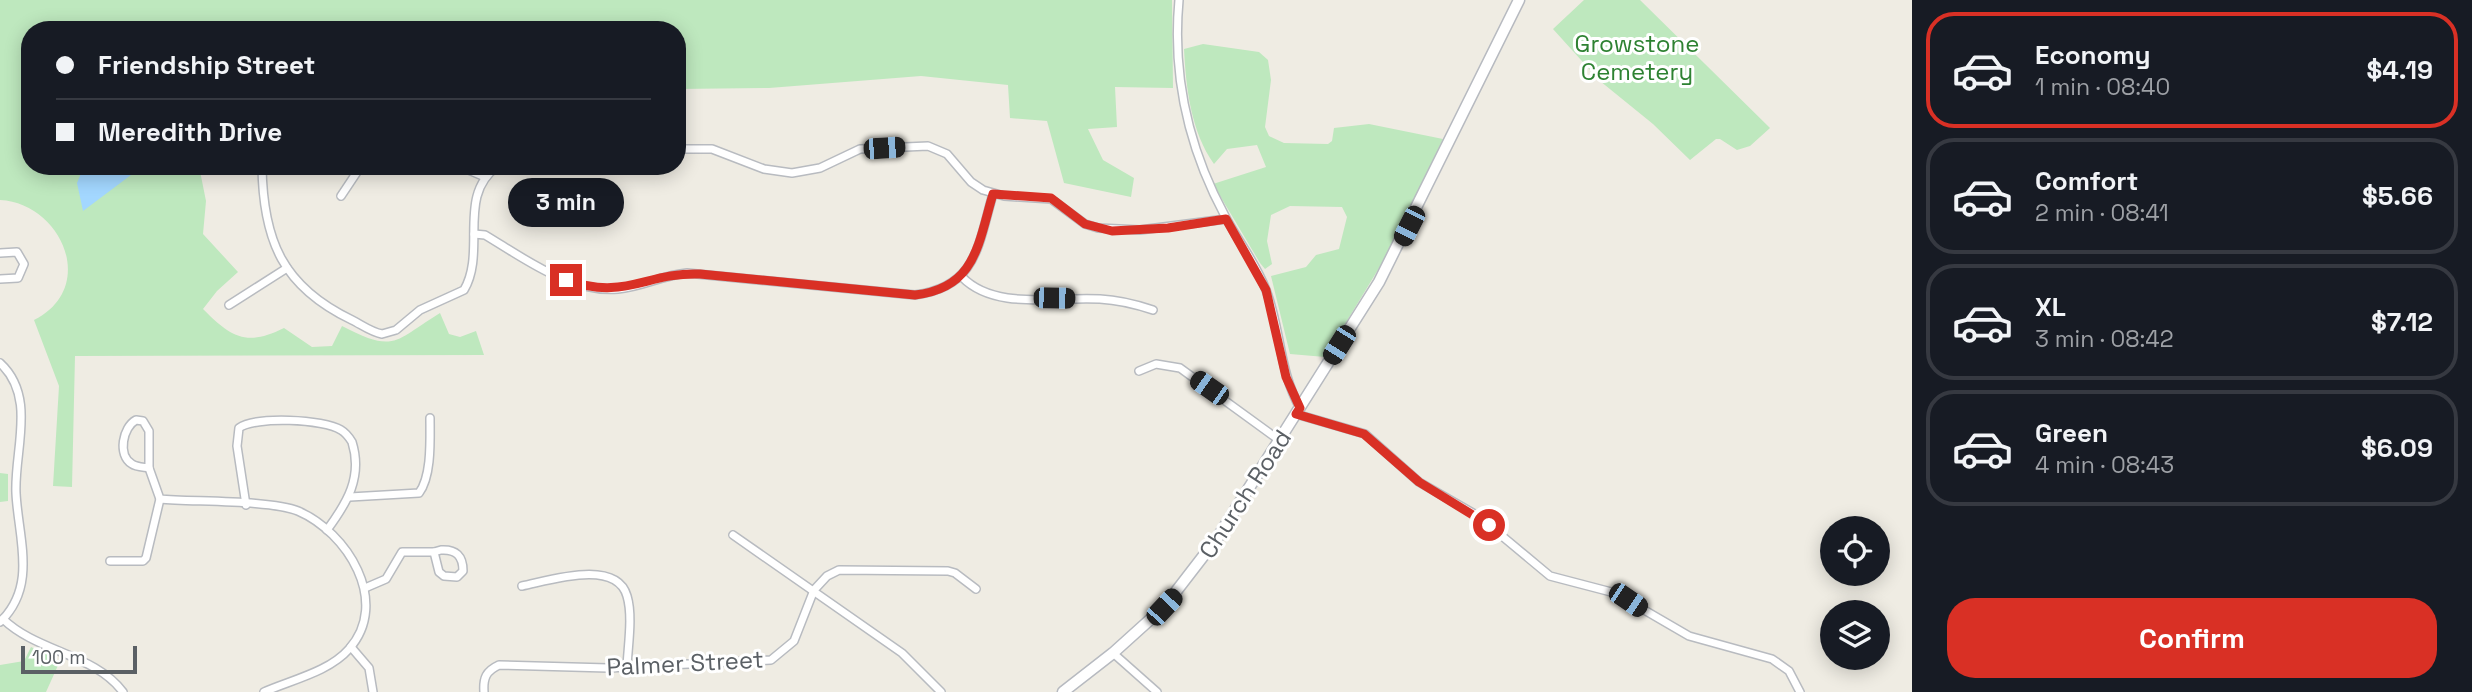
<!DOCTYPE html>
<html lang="en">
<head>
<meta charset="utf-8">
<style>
	:root { --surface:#171b24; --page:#242831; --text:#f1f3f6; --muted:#9ea1a6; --line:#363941; --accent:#d93025 }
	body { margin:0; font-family:"Space Grotesk",sans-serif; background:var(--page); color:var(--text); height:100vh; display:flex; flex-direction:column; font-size:26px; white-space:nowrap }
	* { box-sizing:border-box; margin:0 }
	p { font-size:23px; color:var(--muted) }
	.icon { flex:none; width:38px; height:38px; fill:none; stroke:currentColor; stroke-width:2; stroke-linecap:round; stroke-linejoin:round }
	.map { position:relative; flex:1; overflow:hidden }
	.details { display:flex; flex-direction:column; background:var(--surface); width:560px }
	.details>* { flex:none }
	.banner { position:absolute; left:21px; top:21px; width:665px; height:154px; border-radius:28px; box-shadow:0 4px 18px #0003; display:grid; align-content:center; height:154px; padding:0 35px; background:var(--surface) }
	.tools { position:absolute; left:1820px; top:516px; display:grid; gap:14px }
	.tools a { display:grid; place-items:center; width:70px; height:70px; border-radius:50%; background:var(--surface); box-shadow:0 4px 18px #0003; font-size:35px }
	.scale { position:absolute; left:21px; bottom:18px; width:116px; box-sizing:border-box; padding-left:7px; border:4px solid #5b6065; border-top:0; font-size:19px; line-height:24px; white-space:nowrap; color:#5b6065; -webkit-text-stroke:5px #fff; paint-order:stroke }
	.end { position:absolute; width:32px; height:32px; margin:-16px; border:9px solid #d93025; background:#fff; box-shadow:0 0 0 4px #fff }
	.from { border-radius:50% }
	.bubble { position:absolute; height:49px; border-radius:24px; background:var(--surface); box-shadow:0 4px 18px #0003; font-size:23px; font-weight:800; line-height:49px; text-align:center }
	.car { position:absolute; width:21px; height:42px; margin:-21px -10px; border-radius:9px; box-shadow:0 0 5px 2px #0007; background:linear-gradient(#222 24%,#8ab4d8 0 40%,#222 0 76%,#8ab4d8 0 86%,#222 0) }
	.banner b { display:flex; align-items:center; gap:24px; height:66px; font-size:26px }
	.banner b+b { border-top:2px solid var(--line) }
	.banner i { width:18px; height:18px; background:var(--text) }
	ul { padding:12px 0 0; list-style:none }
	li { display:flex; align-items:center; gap:21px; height:116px; margin:0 14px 10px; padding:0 21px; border:4px solid var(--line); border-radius:28px }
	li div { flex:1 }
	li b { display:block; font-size:26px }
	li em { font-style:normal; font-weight:800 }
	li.selected { border-color:var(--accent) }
	li>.icon { width:63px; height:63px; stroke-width:1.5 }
	.button { display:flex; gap:14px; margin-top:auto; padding:14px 35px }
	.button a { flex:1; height:80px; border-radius:28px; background:var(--accent); color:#fff; font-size:28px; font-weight:800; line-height:80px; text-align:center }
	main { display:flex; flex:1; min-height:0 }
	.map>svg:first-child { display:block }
</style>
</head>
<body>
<main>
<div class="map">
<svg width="1912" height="692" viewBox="0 0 1912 692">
	<rect width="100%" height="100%" fill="#efece3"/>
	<!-- green -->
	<g fill="#bee8be">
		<path d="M0,0H1172L1173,88L1115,87L1117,127L1088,129L1103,160L1134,178L1131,197L1064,183L1047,121L1010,118L1008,85L921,76L769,88L677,89V30H30V166H199L206,201L203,234L238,272L217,291L203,309C231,337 246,347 284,328L312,347L332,346L342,326C396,354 394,341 440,313L449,334L460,337L476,331L484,355L75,356L72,487L53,486L59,386L34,320C99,287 61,203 0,200Z"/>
		<path d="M1584,0H1640L1770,128L1750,146L1737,150L1720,139H1716L1690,160L1653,124L1600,81L1553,29Z"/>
		<path d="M1203,44L1259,52L1268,60L1271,80L1265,127L1269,136L1284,143L1328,144L1332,141L1334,128L1369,124L1443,139L1393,245L1325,357L1290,354L1271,276L1306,267L1316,255L1339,249L1347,217L1342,207L1290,206L1271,215L1267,241L1272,264L1265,269L1260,263L1213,184L1266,167L1257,145L1227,149L1214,164C1191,132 1186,88 1184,49Z"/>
		<path d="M0,473L8,474V501L0,502Z"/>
		<path d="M31,647L60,661L46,692H0V665L24,661Z"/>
	</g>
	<!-- water -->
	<path fill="#a3d7ff" d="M84,166H143L83,211L77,183Z"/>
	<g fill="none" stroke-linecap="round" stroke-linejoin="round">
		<defs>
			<g id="street">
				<path d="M1179,0C1172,76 1189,149 1225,216C1238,241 1256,263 1266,290C1281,329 1279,371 1300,408"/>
				<path d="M677,149H712L764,169L792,173L820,168L860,149L928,146L947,154L971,182L983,190L1004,196L1051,199L1085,224L1098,228L1140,230L1226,219"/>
				<path d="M262,166C263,241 283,287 352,320C362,325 371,332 382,334L396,330L420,310L464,290C487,251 456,195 498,166"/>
				<path d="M459,166L485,177"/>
				<path d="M341,196L361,166"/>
				<path d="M474,234L485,235C525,259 570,293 618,289C642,287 663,275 687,273L915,295C977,287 978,245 993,194"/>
				<path d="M0,253L17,252L24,264L18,278L0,279"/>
				<path d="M962,277C995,311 1056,296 1100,299C1119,300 1135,304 1153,310"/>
				<path d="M229,305L287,268"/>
				<path d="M0,363C37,397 14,450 16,493C18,537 38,586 0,622"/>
				<path d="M1139,371L1156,364L1180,368L1279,440"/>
				<path d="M1296,414L1365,434L1419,482L1478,516L1550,576L1615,593L1689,636L1772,659L1789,671L1800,692"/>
				<path d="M136,420L143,421L149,431V468C143,467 136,467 132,464C117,455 123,427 136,420Z"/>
				<path d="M149,468L160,499C193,502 271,500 298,511C347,532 391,602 349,649C329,672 291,680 264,692"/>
				<path d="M350,497L419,493C432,476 430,439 430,418"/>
				<path d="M246,505L237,446L239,428C255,416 324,419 341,430C346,433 349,437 352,442C363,477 347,503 327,530"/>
				<path d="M733,535L902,653L941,692"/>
				<path d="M441,550C456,549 463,556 463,571L457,577L444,576L439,572L434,552Z"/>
				<path d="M110,561H143L146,558L160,499"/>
				<path d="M522,586C548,581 616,558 627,596C633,616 628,645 627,667"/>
				<path d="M365,588L386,579L402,552H434"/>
				<path d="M3,619C37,652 95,654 123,692"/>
				<path d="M351,647L369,668L373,692"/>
				<path d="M1113,653L1157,692"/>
				<path d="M484,692C483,678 486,671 499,665L608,668L771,660L794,641L814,590L827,576L839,570L948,571L955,573L976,589"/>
			</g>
			<path id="secondary" d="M1063,692L1113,653L1164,607L1218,537L1379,282L1519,0"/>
		</defs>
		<!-- street casing -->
		<use href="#street" stroke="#b8bbc0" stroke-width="10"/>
		<!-- secondary casing -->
		<use href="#secondary" stroke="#b7bac0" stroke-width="13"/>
		<!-- street -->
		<use href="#street" stroke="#fff" stroke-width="7"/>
		<!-- secondary -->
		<use href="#secondary" stroke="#fff" stroke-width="10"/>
	</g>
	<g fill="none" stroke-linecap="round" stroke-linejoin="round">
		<!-- route -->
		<path stroke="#d93025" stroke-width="9" d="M566,280C626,301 645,272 700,274L915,295C976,288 978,244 993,194L1051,198L1085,224L1112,231L1168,228L1226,219L1266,290L1286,377L1300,408L1296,414L1364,434L1419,482L1489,525"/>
	</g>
	<g text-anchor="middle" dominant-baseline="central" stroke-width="6" stroke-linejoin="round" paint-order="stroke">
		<!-- park labels -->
		<g font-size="24" fill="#2e8232" stroke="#fff">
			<text x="1637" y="43">Growstone<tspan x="1637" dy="28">Cemetery</tspan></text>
		</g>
		<!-- street labels -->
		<g font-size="24" fill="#5b6065" stroke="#fff">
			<text transform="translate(1245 494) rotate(-57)">Church Road</text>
			<text transform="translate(685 663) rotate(-3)">Palmer Street</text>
		</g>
	</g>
</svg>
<div class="tools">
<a><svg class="icon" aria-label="locate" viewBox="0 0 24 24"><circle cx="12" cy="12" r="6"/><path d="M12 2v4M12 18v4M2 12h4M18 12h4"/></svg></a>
<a><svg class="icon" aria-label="layers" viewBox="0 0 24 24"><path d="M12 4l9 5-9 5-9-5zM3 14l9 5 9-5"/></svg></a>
</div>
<div class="scale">100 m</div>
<i class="end from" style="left:1489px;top:525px"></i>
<i class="end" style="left:566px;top:280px"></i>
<div class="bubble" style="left:508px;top:178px;width:116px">3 min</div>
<i class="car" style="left:884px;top:148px;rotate:86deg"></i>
<i class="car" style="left:1409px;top:226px;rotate:207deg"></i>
<i class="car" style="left:1054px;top:298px;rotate:91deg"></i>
<i class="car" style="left:1339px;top:345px;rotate:212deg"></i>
<i class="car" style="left:1209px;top:388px;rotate:305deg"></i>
<i class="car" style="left:1628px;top:600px;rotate:124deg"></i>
<i class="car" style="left:1164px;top:607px;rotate:43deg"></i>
<div class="banner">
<b><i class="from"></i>Friendship Street</b>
<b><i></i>Meredith Drive</b>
</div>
</div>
<section class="details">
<ul>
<li class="selected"><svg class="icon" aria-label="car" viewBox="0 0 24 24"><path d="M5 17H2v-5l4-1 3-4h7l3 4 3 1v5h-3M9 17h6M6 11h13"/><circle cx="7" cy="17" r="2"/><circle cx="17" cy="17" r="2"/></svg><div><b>Economy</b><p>1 min · 08:40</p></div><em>$4.19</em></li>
<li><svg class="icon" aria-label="car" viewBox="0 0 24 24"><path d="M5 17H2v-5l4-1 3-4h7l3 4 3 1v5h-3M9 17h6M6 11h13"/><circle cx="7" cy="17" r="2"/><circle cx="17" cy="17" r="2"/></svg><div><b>Comfort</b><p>2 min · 08:41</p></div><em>$5.66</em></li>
<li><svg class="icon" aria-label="car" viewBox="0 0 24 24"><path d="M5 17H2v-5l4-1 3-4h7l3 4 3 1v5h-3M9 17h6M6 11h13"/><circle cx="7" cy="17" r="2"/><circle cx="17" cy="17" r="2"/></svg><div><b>XL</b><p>3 min · 08:42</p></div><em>$7.12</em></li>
<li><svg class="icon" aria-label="car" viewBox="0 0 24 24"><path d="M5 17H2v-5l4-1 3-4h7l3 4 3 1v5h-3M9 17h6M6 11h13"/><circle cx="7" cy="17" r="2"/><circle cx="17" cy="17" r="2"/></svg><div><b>Green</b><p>4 min · 08:43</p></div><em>$6.09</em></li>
</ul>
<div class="button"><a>Confirm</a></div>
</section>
</main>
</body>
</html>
